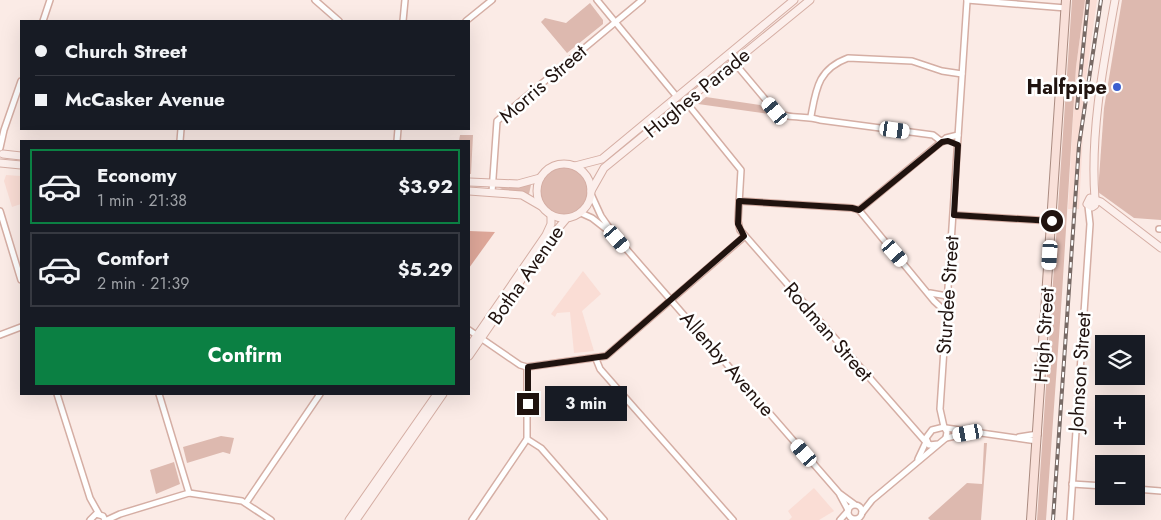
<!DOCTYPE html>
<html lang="en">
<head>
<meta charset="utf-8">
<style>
	:root { --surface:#171b24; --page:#242831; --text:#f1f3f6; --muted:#9ea1a6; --line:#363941; --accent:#0b8043 }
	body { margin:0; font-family:Jost,sans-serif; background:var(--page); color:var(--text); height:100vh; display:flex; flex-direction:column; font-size:19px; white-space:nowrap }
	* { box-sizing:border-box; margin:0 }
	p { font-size:16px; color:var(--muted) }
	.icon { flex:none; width:28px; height:28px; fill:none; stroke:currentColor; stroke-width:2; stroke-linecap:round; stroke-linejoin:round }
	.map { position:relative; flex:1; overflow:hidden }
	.side { position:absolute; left:20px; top:140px; width:450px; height:255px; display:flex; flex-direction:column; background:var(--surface); border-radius:0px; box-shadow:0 5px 20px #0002 }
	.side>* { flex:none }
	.hud { position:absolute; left:20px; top:20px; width:450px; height:110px; border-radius:0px; box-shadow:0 5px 20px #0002; display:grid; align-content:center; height:110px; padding:0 15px; background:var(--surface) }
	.fabs { position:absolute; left:1095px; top:335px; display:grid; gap:10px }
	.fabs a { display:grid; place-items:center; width:50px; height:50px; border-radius:0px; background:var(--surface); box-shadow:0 5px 20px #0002; font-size:25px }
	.end { position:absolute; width:22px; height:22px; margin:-11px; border:6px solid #20130f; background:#fff; box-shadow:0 0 0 2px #fff }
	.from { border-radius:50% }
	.bubble { position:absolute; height:35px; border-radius:0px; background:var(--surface); box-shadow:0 5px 20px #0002; font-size:16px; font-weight:700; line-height:35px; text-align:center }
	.car { position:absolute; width:15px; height:30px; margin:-15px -8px; border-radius:6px; box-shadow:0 0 4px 1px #0007; background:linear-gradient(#fff 24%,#345 0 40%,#fff 0 76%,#345 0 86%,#fff 0) }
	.hud b { display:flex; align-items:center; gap:18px; height:48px; font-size:19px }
	.hud b+b { border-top:1px solid var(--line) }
	.hud i { width:12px; height:12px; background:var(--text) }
	ul { padding:9px 0 0; list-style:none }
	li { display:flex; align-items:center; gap:15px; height:75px; margin:0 10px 8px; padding:0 5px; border:2px solid var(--line); border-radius:0px }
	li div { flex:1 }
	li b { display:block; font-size:19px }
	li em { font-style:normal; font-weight:700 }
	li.selected { border-color:var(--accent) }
	li>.icon { width:45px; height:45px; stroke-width:1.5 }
	.primary-button { display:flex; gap:10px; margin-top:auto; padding:10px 15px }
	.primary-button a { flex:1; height:58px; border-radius:0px; background:var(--accent); color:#fff; font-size:20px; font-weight:700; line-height:58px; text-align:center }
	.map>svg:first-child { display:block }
</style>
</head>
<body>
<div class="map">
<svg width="1161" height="520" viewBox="0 0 1161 520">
	<rect width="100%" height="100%" fill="#fbebe6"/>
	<!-- built -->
	<g fill="#faddd5">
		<path d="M1085,0H1097L1086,78L1079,209H1068L1076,67Z"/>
		<path d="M6,175L21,176V204L12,207L4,181Z"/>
		<path d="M583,271L601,294L582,311L594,351L574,353L570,312L557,313L555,317L551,314Z"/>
		<path d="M814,488L834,511L819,520H789L792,517L788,511Z"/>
	</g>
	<!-- green -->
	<g fill="#ddb9af">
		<path d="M1072,0H1085L1076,67L1062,294L1046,520H1037Z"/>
		<path d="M1122,0H1161V220L1134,218L1098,192L1104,108Z"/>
		<path d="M590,3L603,20V24L567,53L541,22L545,18L566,23Z"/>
		<path d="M706,97L760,105L769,114L698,104Z"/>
		<path d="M460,135H473L471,174H469V141H459Z"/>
		<circle cx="564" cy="191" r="25"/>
		<path d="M531,185L529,194L504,190L496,186Z"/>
		<path d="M221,436L234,438L230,454L223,452L187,463L183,447Z"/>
		<path d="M984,443H987L981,520H930L928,518L967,483L982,484Z"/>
		<path d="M174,462L180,484L156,494L150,470Z"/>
	</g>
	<!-- forest -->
	<path fill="#dea799" d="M469,231L495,232L469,268Z"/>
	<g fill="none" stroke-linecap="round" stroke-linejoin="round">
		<defs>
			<g id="street">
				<path d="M315,0L339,21"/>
				<path d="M597,0L677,97"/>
				<path d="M967,0L1066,8"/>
				<path d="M43,21L50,0"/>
				<path d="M403,21L405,0"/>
				<path d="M466,21L492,0"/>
				<path d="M728,55L775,111C788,120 806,115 820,120L933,135L942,142"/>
				<path d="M686,102L741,170L738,221L740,230L925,441"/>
				<path d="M811,116C816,89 818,69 848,58L912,61L942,71L962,74"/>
				<path d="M180,141L181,129"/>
				<path d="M397,141L398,129"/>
				<path d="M0,148L4,130L21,81"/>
				<path d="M492,192L497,121L642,0"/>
				<path d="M591,194L601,216L615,236"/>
				<path d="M739,201L852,208L859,210L934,301L946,312"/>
				<path d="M859,210L946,138L958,135"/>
				<path d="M0,211L21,280"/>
				<path d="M581,213L592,218L615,236L839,493L854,504"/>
				<path d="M954,215L1052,221"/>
				<path d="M1159,229H1161"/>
				<path d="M930,293L947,296"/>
				<path d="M469,330L520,365L527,367L606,356L745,236"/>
				<path d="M0,335L21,327"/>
				<path d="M596,359L600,369L733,520"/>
				<path d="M57,394L90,498L99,514"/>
				<path d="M159,394L189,493"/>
				<path d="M944,427L940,409L967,1"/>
				<path d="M946,428L1037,441"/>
				<path d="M1019,437L1038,434"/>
				<path d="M946,438L965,434"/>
				<path d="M527,439L541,448L604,520"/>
				<path d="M918,459L926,442"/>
				<path d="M1072,484L1104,486"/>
				<path d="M1136,489L1161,491"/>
				<path d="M840,495L848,510"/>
				<path d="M246,503L320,394"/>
				<circle cx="855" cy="512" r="7"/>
				<path d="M862,513L872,500L946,438L947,432L944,427L932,430L926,438L929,445L938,444"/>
				<path d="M90,520L96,514L103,516L105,520"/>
				<path d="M107,520L120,514L189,493L242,501L271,520"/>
				<path d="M472,520L527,439V367"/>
				<path d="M840,520L848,511"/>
				<path d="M1070,520L1090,224L1088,206"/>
			</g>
			<g id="secondary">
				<path d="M3,154L21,156"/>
				<path d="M0,163L21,165"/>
				<circle cx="564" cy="191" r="27"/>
				<path d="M575,166L602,159L794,0"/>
				<path d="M469,182L518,184L540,178"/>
				<path d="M469,191L522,195L541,206"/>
				<path d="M591,191L604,168L810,0"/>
				<path d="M1095,199C1090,133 1103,66 1115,0"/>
				<path d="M1095,200V205L1092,207L1087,204L1090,198L1101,202L1161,248"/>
				<path d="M469,347L546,235L551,224V215"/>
				<path d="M469,356L550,238L566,219"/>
				<path d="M349,520L437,394"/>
				<path d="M356,520L443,394"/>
			</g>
			<path id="primary" d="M1031,520L1066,0"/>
		</defs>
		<!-- street casing -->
		<use href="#street" stroke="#d5aea4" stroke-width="8"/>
		<!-- secondary casing -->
		<use href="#secondary" stroke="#d5aea4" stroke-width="9"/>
		<!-- primary casing -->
		<use href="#primary" stroke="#aa8b81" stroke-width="10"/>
		<!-- street -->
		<use href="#street" stroke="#fff" stroke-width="5"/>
		<!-- secondary -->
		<use href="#secondary" stroke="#fcefec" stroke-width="7"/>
		<!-- primary -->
		<use href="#primary" stroke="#f9e0d9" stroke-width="8"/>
		<defs>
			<g id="rail">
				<path d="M1077,108L1088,0"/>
				<path d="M1053,520L1079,145L1101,0"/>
			</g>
		</defs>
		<!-- rail casing -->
		<use href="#rail" stroke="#786a65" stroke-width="4"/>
		<!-- rail -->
		<use href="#rail" stroke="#fff" stroke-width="2" stroke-dasharray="5.5" stroke-linecap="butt"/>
	</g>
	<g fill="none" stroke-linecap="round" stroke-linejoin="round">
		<!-- route -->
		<path stroke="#20130f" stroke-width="6" d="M528,404V367L606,356L744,236L738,224L739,201L852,208L859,210L942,142L948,141L958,145L954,215L1052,221"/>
	</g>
	<!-- markers -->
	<circle fill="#3b5fd0" stroke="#fff" stroke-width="2" cx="1117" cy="87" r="5"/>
	<g text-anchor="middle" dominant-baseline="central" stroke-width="5" stroke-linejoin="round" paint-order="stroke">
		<!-- street labels -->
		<g font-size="20" fill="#20130f" stroke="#fff">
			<text transform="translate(543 84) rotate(-41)">Morris Street</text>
			<text transform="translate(697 93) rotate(-39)">Hughes Parade</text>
			<text transform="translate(526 275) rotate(-55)">Botha Avenue</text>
			<text transform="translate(948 295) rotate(-86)">Sturdee Street</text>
			<text transform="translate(828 332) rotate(49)">Rodman Street</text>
			<text transform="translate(1044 335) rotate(-86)">High Street</text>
			<text transform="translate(727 364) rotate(49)">Allenby Avenue</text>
			<text transform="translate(1080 372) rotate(-86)">Johnson Street</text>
		</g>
		<!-- poi labels -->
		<g font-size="20" font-weight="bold" fill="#20130f" stroke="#fff" text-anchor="end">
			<text x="1107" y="87">Halfpipe</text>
		</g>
	</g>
</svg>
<div class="fabs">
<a><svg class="icon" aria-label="layers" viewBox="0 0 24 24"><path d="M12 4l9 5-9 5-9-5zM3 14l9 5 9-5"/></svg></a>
<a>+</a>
<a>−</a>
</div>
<i class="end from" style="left:1052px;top:221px"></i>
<i class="end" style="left:528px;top:404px"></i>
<div class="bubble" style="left:545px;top:386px;width:82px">3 min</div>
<i class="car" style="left:775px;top:111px;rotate:320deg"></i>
<i class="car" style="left:895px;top:130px;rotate:98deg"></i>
<i class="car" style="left:617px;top:239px;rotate:139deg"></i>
<i class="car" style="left:895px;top:253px;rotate:139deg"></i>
<i class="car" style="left:1050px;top:255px;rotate:184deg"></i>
<i class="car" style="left:968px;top:433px;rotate:260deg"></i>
<i class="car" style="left:804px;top:453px;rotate:319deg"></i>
<div class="hud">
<b><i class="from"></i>Church Street</b>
<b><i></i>McCasker Avenue</b>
</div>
<section class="side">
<ul>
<li class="selected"><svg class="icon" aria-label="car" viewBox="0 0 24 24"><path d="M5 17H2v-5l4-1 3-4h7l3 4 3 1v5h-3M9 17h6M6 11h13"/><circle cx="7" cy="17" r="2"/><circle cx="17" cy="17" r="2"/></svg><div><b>Economy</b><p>1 min · 21:38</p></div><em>$3.92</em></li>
<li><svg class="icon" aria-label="car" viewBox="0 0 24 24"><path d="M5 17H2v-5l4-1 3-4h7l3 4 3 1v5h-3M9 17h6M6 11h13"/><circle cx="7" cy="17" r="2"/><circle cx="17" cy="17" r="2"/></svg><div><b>Comfort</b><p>2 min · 21:39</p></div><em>$5.29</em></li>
</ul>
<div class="primary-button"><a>Confirm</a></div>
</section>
</div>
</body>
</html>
